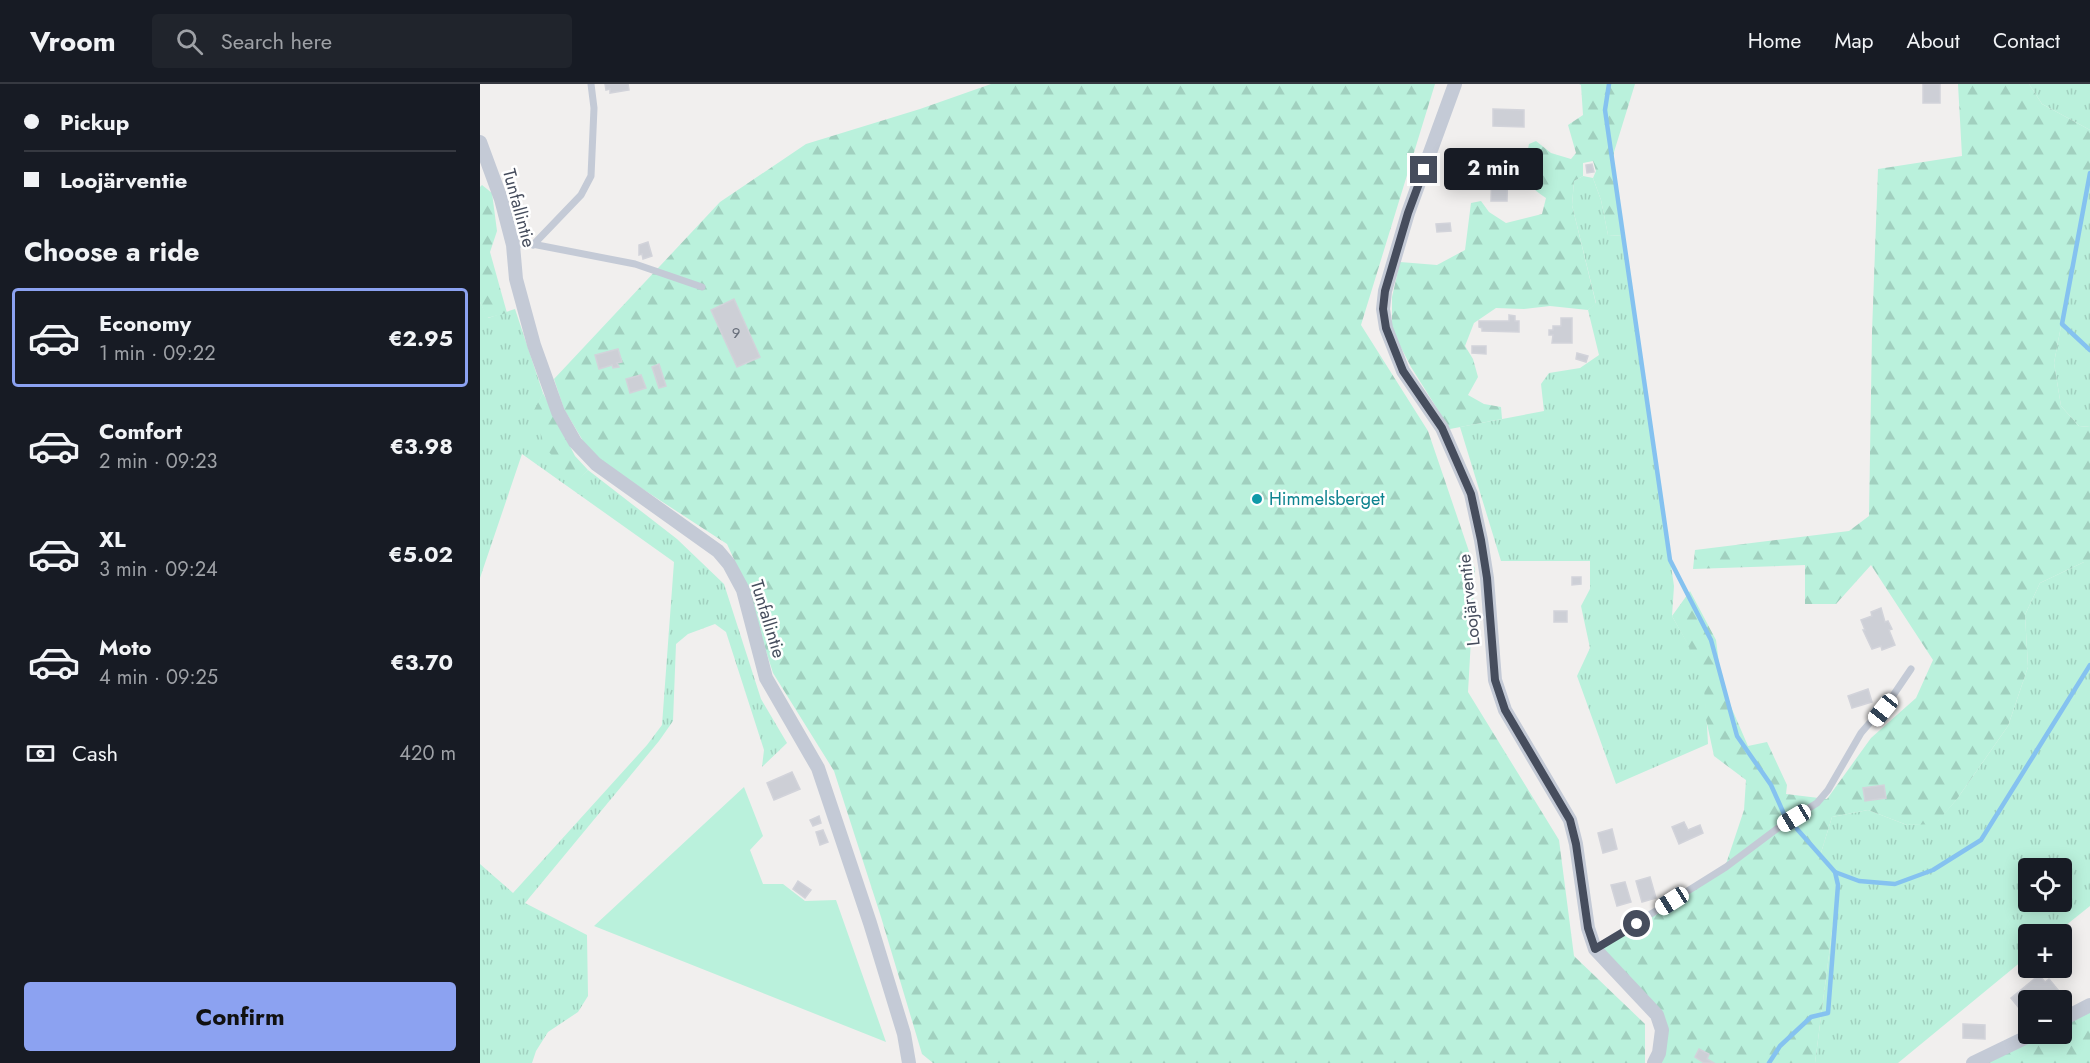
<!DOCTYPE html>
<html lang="en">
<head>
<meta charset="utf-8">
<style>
	:root { --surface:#171b24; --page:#20242c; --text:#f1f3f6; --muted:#9ea1a6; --line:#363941; --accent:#8ca2f1 }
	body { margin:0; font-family:Jost,sans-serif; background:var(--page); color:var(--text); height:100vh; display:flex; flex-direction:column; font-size:22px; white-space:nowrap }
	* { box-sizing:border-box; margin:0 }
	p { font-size:20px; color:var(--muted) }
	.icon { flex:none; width:33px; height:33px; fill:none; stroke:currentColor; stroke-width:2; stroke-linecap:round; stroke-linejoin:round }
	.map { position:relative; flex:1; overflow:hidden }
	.side { display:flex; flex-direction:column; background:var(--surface); width:480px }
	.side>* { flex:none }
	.hud { display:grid; align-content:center; height:132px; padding:0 24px; background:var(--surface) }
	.controls { position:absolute; left:1538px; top:774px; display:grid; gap:12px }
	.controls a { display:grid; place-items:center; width:54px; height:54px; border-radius:6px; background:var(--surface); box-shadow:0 3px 15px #0003; font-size:30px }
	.end { position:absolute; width:27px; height:27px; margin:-14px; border:8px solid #464d5d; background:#fff; box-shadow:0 0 0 3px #fff }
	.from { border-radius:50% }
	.bubble { position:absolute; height:42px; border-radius:6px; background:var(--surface); box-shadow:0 3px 15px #0003; font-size:20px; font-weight:700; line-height:42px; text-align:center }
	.car { position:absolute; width:18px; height:36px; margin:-18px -9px; border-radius:8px; box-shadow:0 0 4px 2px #0007; background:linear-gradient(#fff 24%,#345 0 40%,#fff 0 76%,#345 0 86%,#fff 0) }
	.hud b { display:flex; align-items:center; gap:21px; height:57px; font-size:22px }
	.hud b+b { border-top:2px solid var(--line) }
	.hud i { width:15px; height:15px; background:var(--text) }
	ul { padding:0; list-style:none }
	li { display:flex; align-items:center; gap:18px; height:99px; margin:0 12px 9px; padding:0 12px; border:3px solid transparent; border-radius:6px }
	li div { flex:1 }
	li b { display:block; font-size:22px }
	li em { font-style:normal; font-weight:700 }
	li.current { border-color:var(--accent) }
	li>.icon { width:54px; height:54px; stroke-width:1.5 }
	h2 { padding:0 24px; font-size:27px; line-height:72px }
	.pay { display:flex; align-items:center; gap:15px; height:66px; padding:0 24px; font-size:22px }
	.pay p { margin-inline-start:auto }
	.action { display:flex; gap:12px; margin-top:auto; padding:12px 24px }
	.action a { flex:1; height:69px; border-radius:6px; background:var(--accent); color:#111; font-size:24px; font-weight:700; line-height:69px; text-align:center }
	header { display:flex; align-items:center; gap:36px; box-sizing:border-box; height:84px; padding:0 30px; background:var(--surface); border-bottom:2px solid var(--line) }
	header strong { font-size:28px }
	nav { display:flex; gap:33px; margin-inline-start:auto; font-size:21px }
	.search { width:420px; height:54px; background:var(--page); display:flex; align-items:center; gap:15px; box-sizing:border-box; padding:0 21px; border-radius:6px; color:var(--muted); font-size:22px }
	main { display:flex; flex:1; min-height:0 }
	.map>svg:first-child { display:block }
</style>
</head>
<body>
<header>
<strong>Vroom</strong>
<div class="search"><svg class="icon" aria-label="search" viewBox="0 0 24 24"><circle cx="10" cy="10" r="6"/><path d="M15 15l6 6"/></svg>Search here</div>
<nav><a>Home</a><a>Map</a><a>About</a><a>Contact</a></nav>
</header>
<main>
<section class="side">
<div class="hud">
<b><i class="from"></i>Pickup</b>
<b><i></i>Loojärventie</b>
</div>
<h2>Choose a ride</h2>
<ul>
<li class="current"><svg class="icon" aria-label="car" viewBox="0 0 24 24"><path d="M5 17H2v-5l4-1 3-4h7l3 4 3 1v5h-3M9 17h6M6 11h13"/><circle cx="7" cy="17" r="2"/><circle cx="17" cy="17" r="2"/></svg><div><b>Economy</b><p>1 min · 09:22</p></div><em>€2.95</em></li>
<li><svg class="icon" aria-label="car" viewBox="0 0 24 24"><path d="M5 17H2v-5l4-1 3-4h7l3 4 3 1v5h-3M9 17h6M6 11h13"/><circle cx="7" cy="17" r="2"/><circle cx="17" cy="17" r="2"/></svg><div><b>Comfort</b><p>2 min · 09:23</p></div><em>€3.98</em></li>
<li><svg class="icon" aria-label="car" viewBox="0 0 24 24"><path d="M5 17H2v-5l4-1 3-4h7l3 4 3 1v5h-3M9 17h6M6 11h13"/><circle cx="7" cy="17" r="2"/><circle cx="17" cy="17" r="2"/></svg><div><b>XL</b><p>3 min · 09:24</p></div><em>€5.02</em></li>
<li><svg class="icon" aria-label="car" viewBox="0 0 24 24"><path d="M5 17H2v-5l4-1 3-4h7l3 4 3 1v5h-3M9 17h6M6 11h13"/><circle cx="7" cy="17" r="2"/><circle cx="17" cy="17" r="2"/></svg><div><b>Moto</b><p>4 min · 09:25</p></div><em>€3.70</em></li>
</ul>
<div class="pay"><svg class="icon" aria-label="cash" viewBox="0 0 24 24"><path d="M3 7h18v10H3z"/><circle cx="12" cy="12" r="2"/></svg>Cash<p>420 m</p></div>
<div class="action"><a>Confirm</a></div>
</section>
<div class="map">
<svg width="1610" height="979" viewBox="0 0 1610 979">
	<defs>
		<pattern id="grass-tufts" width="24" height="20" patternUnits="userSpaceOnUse" patternTransform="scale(1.5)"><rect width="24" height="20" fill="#baf1dc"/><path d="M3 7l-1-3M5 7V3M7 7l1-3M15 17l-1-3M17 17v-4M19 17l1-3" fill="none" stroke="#a1d0bf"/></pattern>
		<pattern id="forest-firs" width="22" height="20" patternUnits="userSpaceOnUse" patternTransform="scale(1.5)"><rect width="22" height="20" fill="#baf1dc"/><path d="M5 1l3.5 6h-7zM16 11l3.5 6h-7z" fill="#a1d0bf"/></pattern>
	</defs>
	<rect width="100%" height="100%" fill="#f1efee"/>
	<!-- grass -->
	<g fill="url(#grass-tufts)" fill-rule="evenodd">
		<path d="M1549,0H1610V46L1562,20Z"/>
		<path d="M1610,89V343L1599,342L1581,322L1574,279Z"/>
		<path d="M1103,92L1113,94L1121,116L1128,151L1143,152L1194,502L1192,532L1224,588L1228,660L1136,700L1097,592L1110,564L1101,522L1110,505V477H1021L980,343L1064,327L1061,300L1069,289L1100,284L1119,271L1108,226L1116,219L1092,121L1094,97Z"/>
		<path d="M0,218L8,234L35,225L63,309L53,330L96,397L108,386L197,455L244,500L281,615L307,659L282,683L284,666L246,548L235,540L208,550L196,560L193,637L179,657L45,819L107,851L108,912L98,928L68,948L56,967L52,979H0V780L33,809L167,661L182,641L194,478L42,370L0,494Z"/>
		<path d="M1604,478H1610V822L1575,850H1548V872L1418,979H1335L1358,801L1355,788L1340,772L1352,733L1388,726L1427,741L1456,739L1477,715L1528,642L1548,583L1545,531L1560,499ZM1548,784H1581V818H1548Z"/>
	</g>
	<!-- forest -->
	<g fill="url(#forest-firs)">
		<path d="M511,0H955L881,241L948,347L995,485L988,608L1079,756L1094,872L1165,940V979H453L442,970L401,833L354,687L293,589L263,495L247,460L112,372L84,325L74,295L240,118L326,60L440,25Z"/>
		<path d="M1099,0H1155L1134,68L1133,87L1143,152L1128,151L1121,116L1113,94L1116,87L1113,77L1103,79V92L1094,97L1092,121L1116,220L1108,226L1070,222L1044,225L1016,224L994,239L985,262L993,275L998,293L988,311L1004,320L1021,323L1022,335L970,345L931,283L912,246V213L920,178L957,181L985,166L991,119L1001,117L1009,128L1026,139L1062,130L1066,114C1041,98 1043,87 1049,60L1056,57L1071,69L1091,75L1096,69L1088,41L1103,31L1101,1Z"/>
		<path d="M1478,0H1549L1562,20L1610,46V89L1574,279L1581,322L1599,342L1610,343V478H1604L1560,499L1545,531L1548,583L1528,642L1477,715L1456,740L1427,741L1388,726L1352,733L1340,772L1355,788L1358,801L1335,979H1174L1182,946L1115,865L1245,783L1264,726L1266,696L1234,672L1226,635L1223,588L1192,532L1210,507L1236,556L1242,602L1268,662L1287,658L1307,701L1306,710L1347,715L1391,654L1436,614L1453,576L1391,481L1356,520H1325V481L1213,485L1215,466L1369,447L1389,432L1392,248L1398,85L1482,72Z"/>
		<path d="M2,101L12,109L17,147L10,168L27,229L7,234L0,218V103Z"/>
		<path d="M63,309L95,372L108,386L96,398L68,367L52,330Z"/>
		<path d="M1610,921V979H1493L1553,950H1581V936Z"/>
	</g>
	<!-- green -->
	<path fill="#baf1dc" d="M264,703L283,752L270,766L283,800H303L325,817L356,816L406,958L114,842Z"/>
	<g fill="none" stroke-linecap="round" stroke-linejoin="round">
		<!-- stream -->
		<g stroke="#85c2f0" stroke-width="4.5">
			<path d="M1129,0L1125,26L1190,476L1231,556L1257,652L1291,701L1304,730"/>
			<path d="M1610,89L1582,240L1610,266"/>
			<path d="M1317,745L1355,788L1379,797L1415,800L1453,786L1501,756L1610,581"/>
			<path d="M1289,979L1300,962L1331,933L1348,929L1358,801L1355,788"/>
		</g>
	</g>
	<!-- building -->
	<g fill="#cdcfd6" stroke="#d2d3da" stroke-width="1.5">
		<path d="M125,0H148L149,6L130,9V5L126,6Z"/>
		<rect x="1443" y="0" width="17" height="19"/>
		<path d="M1013,25L1044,26V43L1013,42Z"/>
		<path d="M1112,80L1114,88L1107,89L1106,81Z"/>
		<path d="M1012,81H1028L1027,117H1011Z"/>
		<path d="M970,139L971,147L957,148L956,140Z"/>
		<path d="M168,158L172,172L163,175L162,170L159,171V161Z"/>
		<path d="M254,215L280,273L257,283L231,226Z"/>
		<path d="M1029,231L1035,232V237H1039V248L1002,247V244L999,243V237H1029Z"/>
		<path d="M1081,234H1092V259H1072L1073,251H1069V246H1073V242H1081Z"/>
		<path d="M992,262H1006V270L992,269Z"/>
		<path d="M138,265L142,278L137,279L139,283L133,284L132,281L119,285L115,271Z"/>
		<path d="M1097,269L1108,272L1106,278L1096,275Z"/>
		<path d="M179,280L186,302L179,304L172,283Z"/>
		<path d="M161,291L166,304L150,309L146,295Z"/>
		<path d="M1092,493H1101V500L1092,501Z"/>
		<path d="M1401,524L1405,538L1408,537L1412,545L1409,546L1415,561L1402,566L1401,562L1392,565L1383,546H1385L1381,536L1392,532L1391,528Z"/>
		<rect x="1074" y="527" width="13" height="11"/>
		<path d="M1388,605L1392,618L1372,624L1368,612Z"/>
		<path d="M312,688L320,705L294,716L287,699Z"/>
		<path d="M1404,701L1406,714L1385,717L1383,704Z"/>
		<path d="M339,732L341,739L333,742L330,736Z"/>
		<path d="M1204,738L1208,746L1220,741L1223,749L1199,760L1192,743Z"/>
		<path d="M1132,745L1137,765L1123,769L1118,749Z"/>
		<path d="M343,746L348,758L340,761L336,748Z"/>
		<path d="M1170,793L1176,814L1162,818L1156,797Z"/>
		<path d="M318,797L331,806L325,814L313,805Z"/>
		<path d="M1145,798L1151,818L1137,822L1131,801Z"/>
		<path d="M1559,891L1565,898L1569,895L1578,906L1565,916H1548V925L1543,929L1531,914Z"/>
		<path d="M1483,940L1505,941V955L1483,954Z"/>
		<path d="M1219,965L1229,970L1227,975L1234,979H1224L1215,973Z"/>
	</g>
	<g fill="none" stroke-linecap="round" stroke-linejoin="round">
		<!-- service -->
		<g stroke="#c4cad6" stroke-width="7">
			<path d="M33,161L47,159L155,180L222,203"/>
			<path d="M53,161L101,111L111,92L114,24L111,0"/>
			<path d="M1115,865L1246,783L1302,741L1337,719L1348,706L1381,649L1412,613L1431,585"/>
		</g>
		<!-- minor -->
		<g stroke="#c4cad6" stroke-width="14">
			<path d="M975,0L928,129L905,207L903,225L906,244L923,287L962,344L991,410L1001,456L1007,494L1015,596L1025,626L1090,736L1096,760L1108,844L1115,865L1177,931L1182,946L1179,969L1174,979"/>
			<path d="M0,58L21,115L33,161L36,195L54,261L78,328L95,358L116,380L238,467L249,480L263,506L286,594L338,684L390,839L424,950L429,979"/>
			<path d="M1581,936L1610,921"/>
			<path d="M1493,979L1553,950"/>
		</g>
	</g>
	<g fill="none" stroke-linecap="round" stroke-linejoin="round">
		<!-- route -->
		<path stroke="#464d5d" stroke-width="8" d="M944,86L928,129L905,207L903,225L906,244L923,287L962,344L991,410L1001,456L1007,494L1015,596L1025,626L1090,736L1096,760L1108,844L1115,865L1157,840"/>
	</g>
	<!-- markers -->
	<circle fill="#0f9aa8" stroke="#fff" stroke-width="2" cx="777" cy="415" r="6"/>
	<g text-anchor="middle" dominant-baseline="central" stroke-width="5" stroke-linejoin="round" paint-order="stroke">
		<!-- number labels -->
		<g font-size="15" fill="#686e7b">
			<text x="256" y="249">9</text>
		</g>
		<!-- street labels -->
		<g font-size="18" fill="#464d5d" stroke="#fff">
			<text transform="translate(39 124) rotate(75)">Tunfallintie</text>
			<text transform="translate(989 516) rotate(-96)">Loojärventie</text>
			<text transform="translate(288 535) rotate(73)">Tunfallintie</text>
		</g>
		<!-- culture labels -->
		<g font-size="18" fill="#0d838f" stroke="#fff" text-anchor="start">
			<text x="789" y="415">Himmelsberget</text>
		</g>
	</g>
</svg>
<div class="controls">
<a><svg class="icon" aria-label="locate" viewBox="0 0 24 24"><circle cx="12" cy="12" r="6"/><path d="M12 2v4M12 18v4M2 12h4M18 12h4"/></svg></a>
<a>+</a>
<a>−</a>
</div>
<i class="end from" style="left:1157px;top:840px"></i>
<i class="end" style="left:944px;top:86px"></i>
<div class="bubble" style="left:964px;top:64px;width:99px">2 min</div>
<i class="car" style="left:1403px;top:626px;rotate:219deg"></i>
<i class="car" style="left:1314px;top:734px;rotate:239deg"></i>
<i class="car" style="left:1192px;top:817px;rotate:238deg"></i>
</div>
</main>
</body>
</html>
